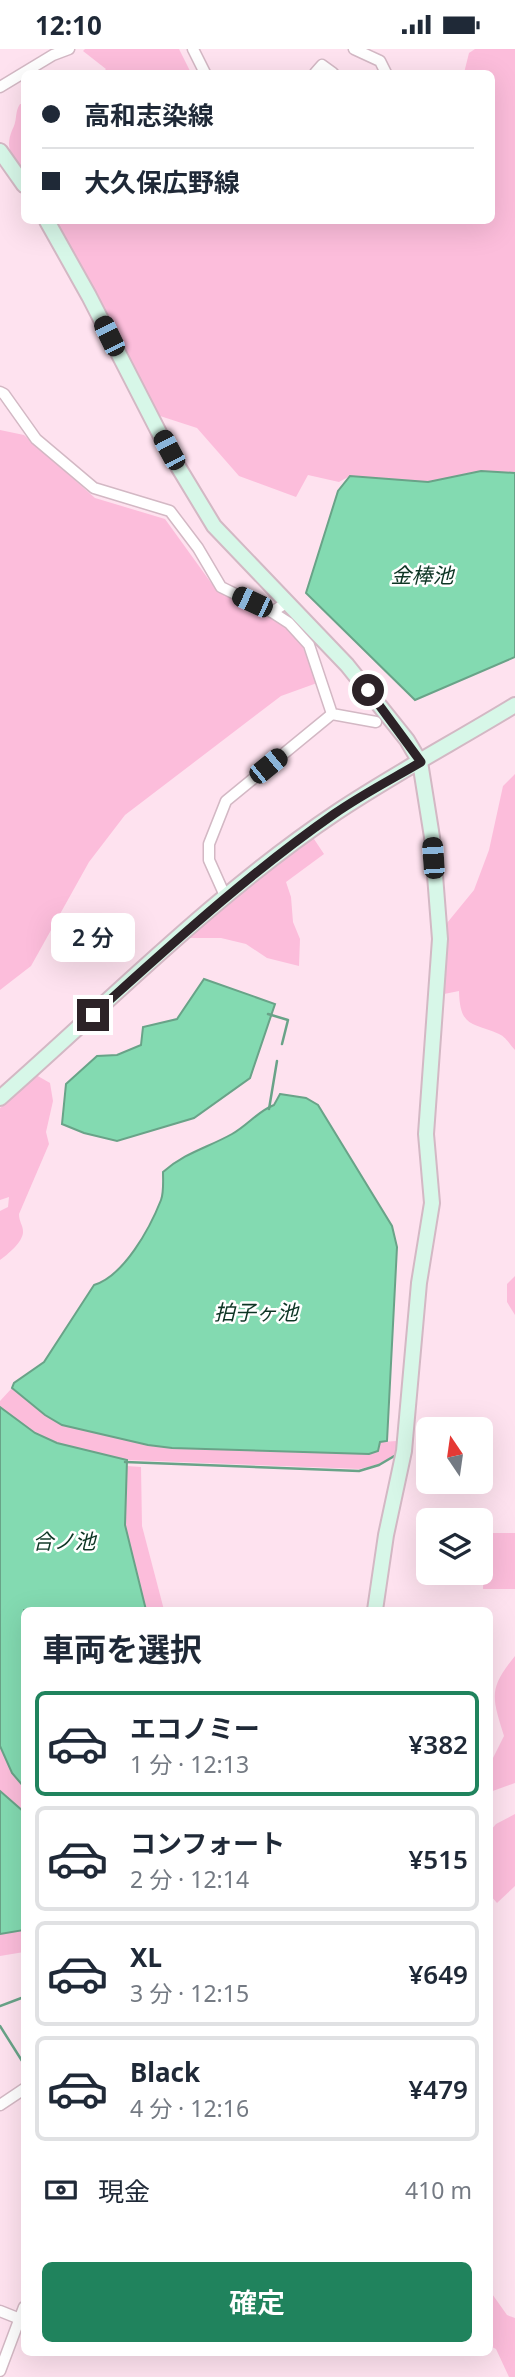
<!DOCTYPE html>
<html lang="ja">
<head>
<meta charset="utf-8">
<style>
	:root { --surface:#fff; --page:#f6f6f7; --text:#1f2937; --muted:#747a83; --line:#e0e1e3; --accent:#20835d }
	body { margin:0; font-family:"Noto Sans","Noto Sans JP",sans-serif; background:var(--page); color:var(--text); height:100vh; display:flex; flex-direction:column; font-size:26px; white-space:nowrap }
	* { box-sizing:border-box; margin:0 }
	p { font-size:23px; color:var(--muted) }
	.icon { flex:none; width:38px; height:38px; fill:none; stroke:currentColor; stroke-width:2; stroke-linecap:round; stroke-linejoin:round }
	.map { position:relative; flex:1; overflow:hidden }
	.panel { position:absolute; left:21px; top:1558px; width:472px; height:749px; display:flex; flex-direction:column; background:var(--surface); border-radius:10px; box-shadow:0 7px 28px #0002 }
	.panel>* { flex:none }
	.top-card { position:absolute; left:21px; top:21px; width:474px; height:154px; border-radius:10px; box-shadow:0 7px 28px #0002; display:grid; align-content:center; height:154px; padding:0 21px; background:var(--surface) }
	.needle { width:46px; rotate:347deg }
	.buttons { position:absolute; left:416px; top:1368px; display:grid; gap:14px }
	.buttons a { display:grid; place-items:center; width:77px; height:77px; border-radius:10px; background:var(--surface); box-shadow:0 7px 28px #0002; font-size:35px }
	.end { position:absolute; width:32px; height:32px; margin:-16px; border:9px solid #2c2227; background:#fff; box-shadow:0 0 0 4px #fff }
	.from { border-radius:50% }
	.bubble { position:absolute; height:49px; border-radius:10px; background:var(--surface); box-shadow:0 7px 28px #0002; font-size:23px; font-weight:600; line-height:49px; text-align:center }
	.car { position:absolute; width:21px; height:42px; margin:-21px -10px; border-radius:9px; box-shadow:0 0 5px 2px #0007; background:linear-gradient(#222 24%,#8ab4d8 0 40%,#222 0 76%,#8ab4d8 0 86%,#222 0) }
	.top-card b { display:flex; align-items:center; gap:24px; height:66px; font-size:26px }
	.top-card b+b { border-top:2px solid var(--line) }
	.top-card i { width:18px; height:18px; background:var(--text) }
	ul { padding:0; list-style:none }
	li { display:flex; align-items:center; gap:21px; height:105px; margin:0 14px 10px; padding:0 7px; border:4px solid var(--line); border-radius:10px }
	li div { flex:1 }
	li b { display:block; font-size:26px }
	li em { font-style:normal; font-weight:600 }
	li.on { border-color:var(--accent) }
	li>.icon { width:63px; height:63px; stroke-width:1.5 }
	h2 { padding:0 21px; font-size:32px; line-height:84px }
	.pay { display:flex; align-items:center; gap:18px; height:77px; padding:0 21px; font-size:26px }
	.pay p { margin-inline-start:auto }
	.action { display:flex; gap:14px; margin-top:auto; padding:14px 21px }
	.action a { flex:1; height:80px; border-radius:10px; background:var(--accent); color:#fff; font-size:28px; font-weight:600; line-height:80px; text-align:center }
	.status { display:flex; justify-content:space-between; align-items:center; height:49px; padding:0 35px; background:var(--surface); direction:ltr }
	.status svg { height:19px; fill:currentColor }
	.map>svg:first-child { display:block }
</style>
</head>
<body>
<div class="status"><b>12:10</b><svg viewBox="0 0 49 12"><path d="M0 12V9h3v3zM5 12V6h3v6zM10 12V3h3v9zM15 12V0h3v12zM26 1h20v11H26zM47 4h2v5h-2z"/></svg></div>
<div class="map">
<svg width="515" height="2328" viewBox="0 0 515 2328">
	<rect width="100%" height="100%" fill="#fee2ef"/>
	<!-- green -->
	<g fill="#fcbddb">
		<path d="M85,0H179L191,24H102L106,20L83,2Z"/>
		<path d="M475,0H515V424L481,422L428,433L350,427L339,433L308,426L296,448L239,427L197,379L157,366L54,172H492V24H464L469,4Z"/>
		<path d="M20,55H24V125C12,105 3,100 14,77C17,70 15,62 20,55Z"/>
		<path d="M0,381L24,386L95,449L165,470L217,542L286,577L302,596L317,634L281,647L125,766L89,813L31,917L0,941Z"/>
		<path d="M515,725V1001C510,996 506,988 499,985C472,973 460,979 459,942L444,945L447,874L474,841L489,801L503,737Z"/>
		<path d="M312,787L324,805L286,833L291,848L293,873L300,890L299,917L267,909L246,895L221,889H186L243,840Z"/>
		<path d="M36,1026L50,1034L53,1052L46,1083L49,1095L19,1165C19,1173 23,1176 23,1183C23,1193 7,1206 0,1211V1162L8,1158L9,1148L0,1151V1059Z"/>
		<path d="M515,1227V1266L507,1253V1235Z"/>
		<path d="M12,1339L45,1366L380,1393L397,1392L395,1406L379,1415L360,1420L127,1411L57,1394L35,1384L0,1358V1352Z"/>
		<path d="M127,1417L141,1418L142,1477L164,1561H146L125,1476Z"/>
		<path d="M485,1484H515V1540H483Z"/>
		<path d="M515,1607V1734L490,1743V1715L504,1687C492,1648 488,1640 515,1607Z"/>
		<path d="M0,1697L12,1724L24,1738V1763L0,1742Z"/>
		<path d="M515,1765V1837L497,1854L490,1846V1782L496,1775Z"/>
		<path d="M24,1881V1903L0,1907V1885Z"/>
		<path d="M490,2242L507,2266L515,2269V2328H509L496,2300L490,2297Z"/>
	</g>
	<!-- water -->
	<g fill="#83dab1" stroke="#69a388" stroke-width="2">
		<path d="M481,422L515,424V608L415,651L306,544L338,442L350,427L428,433Z"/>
		<path d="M204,930L275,955L250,1029L194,1069L117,1092L84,1084L62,1075L66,1035L97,1007L117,1006L141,996L143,978L177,970Z"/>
		<path d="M280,1045L306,1049L318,1056L392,1177L397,1198L387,1392L380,1393L378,1402L369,1405L172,1399L148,1396L62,1376L45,1366L12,1339L14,1334L44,1313L94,1236C124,1227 150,1179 161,1151C164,1143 163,1132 163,1123C186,1103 207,1099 232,1085C248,1076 258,1062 274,1056Z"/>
		<path d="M0,1358L35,1384L57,1394L127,1411L125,1476L146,1561H24V1738L12,1724L0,1697Z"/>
		<path d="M0,1742L24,1763V1881L0,1885Z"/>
	</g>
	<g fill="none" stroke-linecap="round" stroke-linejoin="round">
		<!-- stream -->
		<g stroke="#69a388" stroke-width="2.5">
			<path d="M268,965L288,971L282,995"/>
			<path d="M269,1060L277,1012"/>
			<path d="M125,1413L359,1422L379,1416L396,1406"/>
			<path d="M0,1957L24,1948"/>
			<path d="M0,1977L24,2015"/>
		</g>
		<defs>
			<g id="street">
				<path d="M193,0L205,24"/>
				<path d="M354,0L380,12L386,24"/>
				<path d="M315,24L322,16L333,24"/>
				<path d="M0,38L53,6L69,0"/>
				<path d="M0,343L4,345L36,390L94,439L170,462L198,499L221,538L272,563L286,554"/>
				<path d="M272,563L289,574L309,596L332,665L376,673"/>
				<path d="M226,849L209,811V795L226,752L332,665"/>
				<path d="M0,2056L24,2040"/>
				<path d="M0,2262L20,2270"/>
				<path d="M0,2322L24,2258"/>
			</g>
			<g id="secondary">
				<path d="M0,102L24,136"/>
				<path d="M47,172L89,247L168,401L214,477L347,616L407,691L420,713L432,788L440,890L426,1085L432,1154L419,1234L404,1402L386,1486L375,1561"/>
				<path d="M0,1049C108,954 217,843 337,763C394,725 456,692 515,656"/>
			</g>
		</defs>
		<!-- street casing -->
		<use href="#street" stroke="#d3b8c4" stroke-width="13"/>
		<!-- secondary casing -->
		<use href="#secondary" stroke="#d3b8c4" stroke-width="18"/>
		<!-- street -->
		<use href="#street" stroke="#fff" stroke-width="10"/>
		<!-- secondary -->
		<use href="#secondary" stroke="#d7f7e8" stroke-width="14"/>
	</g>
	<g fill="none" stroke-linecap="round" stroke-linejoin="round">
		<!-- route -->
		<path stroke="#2c2227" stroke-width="9" d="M93,966C171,896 248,825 334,765C361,746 392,730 421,713L368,641"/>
	</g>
	<g text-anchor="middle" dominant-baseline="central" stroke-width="5" stroke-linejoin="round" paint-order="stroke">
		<!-- water labels -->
		<g font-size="21" font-style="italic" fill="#0d3524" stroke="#fff">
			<text x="422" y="526">金棒池</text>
			<text x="256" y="1263">拍子ヶ池</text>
			<text x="64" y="1492">合ノ池</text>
		</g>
	</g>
</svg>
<div class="buttons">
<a><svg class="needle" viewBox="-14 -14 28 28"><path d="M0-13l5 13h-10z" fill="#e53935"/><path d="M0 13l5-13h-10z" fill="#747a83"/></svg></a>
<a><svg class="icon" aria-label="layers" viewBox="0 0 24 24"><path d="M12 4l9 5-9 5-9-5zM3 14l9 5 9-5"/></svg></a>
</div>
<i class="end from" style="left:368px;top:641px"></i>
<i class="end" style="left:93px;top:966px"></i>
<div class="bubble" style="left:51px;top:864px;width:84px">2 分</div>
<i class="car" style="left:109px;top:287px;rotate:334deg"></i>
<i class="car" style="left:169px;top:401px;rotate:332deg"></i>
<i class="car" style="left:252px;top:553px;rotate:295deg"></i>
<i class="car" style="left:268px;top:717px;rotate:51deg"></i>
<i class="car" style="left:433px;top:809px;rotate:356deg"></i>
<div class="top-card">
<b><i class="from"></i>高和志染線</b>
<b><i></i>大久保広野線</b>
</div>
<section class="panel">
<h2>車両を選択</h2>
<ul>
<li class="on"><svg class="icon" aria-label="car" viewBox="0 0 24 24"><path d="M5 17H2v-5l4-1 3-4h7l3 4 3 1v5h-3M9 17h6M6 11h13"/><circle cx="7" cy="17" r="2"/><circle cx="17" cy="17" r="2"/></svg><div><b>エコノミー</b><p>1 分 · 12:13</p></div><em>¥382</em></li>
<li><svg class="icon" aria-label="car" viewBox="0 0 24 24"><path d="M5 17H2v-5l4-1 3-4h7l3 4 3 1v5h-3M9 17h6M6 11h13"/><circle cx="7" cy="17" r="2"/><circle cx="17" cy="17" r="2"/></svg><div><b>コンフォート</b><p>2 分 · 12:14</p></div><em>¥515</em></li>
<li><svg class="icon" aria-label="car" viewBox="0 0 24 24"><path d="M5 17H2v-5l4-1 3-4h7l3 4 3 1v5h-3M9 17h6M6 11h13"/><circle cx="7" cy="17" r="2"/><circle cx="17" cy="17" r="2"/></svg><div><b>XL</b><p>3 分 · 12:15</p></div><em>¥649</em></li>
<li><svg class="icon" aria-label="car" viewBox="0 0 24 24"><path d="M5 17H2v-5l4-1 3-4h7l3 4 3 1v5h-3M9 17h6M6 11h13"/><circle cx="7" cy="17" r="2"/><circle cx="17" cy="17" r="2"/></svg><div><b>Black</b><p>4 分 · 12:16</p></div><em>¥479</em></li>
</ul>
<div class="pay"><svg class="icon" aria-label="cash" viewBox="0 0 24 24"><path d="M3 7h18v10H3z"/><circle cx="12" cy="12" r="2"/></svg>現金<p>410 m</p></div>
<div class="action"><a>確定</a></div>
</section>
</div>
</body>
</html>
